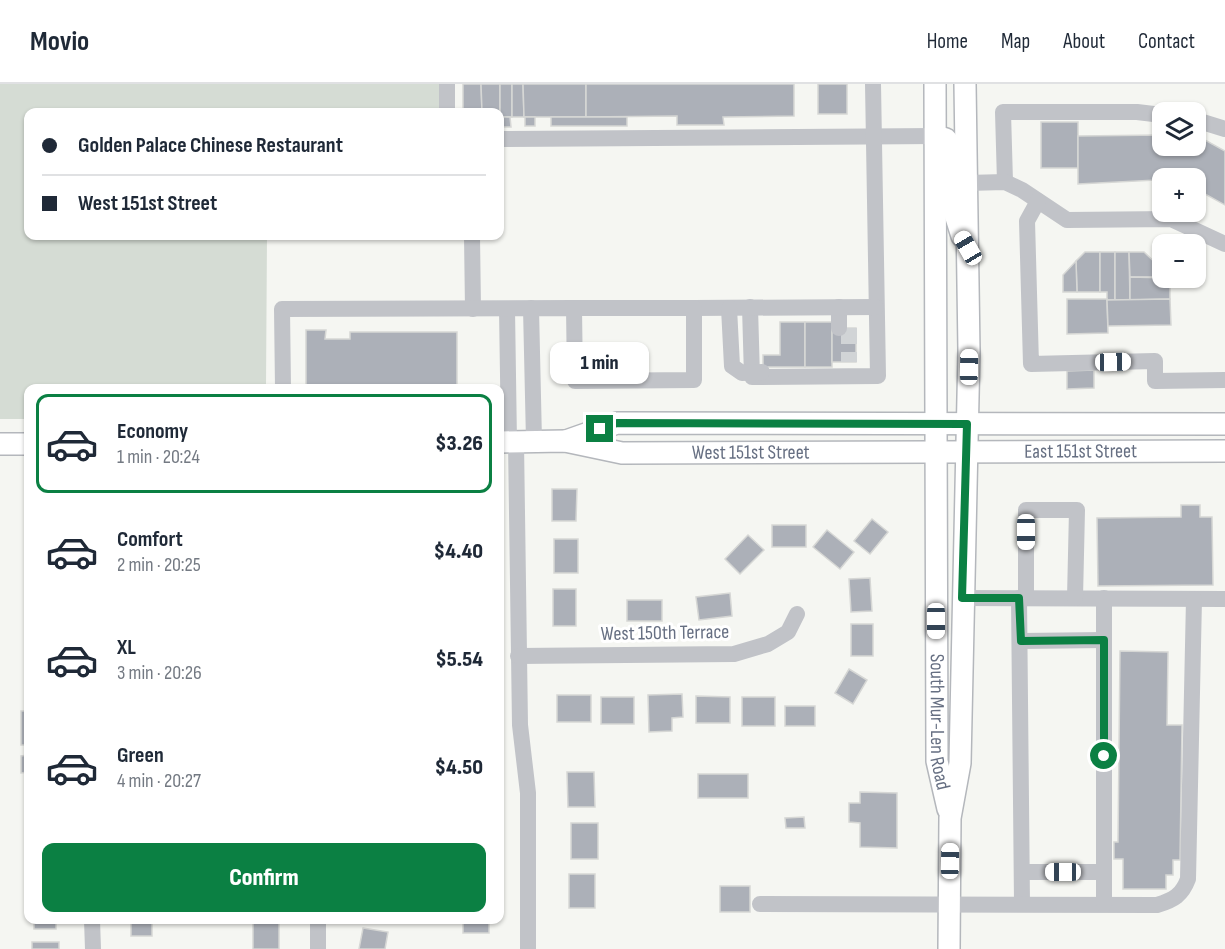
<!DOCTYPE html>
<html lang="en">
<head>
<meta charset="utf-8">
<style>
	:root { --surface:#fff; --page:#f6f6f7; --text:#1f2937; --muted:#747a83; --line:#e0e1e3; --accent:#0b8043 }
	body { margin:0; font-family:"Sofia Sans Condensed",sans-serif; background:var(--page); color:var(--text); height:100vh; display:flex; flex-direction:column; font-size:22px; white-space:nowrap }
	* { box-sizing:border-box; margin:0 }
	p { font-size:20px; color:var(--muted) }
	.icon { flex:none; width:33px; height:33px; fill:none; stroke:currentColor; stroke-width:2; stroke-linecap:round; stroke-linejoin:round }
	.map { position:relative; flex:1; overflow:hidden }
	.drawer { position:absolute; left:24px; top:300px; width:480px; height:540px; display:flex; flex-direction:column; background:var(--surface); border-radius:12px; box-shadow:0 2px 4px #0004 }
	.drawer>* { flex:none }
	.top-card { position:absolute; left:24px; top:24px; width:480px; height:132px; border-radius:12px; box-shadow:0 2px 4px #0004; display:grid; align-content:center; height:132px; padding:0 18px; background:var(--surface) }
	.buttons { position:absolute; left:1152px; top:18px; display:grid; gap:12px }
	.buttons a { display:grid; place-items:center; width:54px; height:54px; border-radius:12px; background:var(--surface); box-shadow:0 2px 4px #0004; font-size:30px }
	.end { position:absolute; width:27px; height:27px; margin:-14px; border:8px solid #0b8043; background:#fff; box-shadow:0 0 0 3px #fff }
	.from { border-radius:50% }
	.bubble { position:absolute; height:42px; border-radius:12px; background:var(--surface); box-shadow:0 2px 4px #0004; font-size:20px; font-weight:800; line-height:42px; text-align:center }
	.car { position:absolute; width:18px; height:36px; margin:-18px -9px; border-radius:8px; box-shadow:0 0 4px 2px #0007; background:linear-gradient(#fff 24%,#345 0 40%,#fff 0 76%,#345 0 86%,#fff 0) }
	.top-card b { display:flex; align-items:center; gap:21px; height:57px; font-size:22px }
	.top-card b+b { border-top:2px solid var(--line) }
	.top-card i { width:15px; height:15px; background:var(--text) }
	ul { padding:10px 0 0; list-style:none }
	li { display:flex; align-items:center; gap:18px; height:99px; margin:0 12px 9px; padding:0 6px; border:3px solid transparent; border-radius:12px }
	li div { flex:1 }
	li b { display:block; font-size:22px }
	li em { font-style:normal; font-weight:800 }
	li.active { border-color:var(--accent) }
	li>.icon { width:54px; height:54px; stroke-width:1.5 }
	.button { display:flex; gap:12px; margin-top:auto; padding:12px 18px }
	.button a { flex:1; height:69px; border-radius:12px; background:var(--accent); color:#fff; font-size:24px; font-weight:800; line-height:69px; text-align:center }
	header { display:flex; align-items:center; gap:36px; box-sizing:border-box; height:84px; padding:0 30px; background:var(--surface); border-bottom:2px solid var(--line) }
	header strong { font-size:28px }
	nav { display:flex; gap:33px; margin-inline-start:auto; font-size:21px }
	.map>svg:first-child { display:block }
</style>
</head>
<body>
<header>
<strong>Movio</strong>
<nav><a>Home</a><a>Map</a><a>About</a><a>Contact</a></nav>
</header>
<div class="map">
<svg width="1225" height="865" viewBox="0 0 1225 865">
	<rect width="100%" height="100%" fill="#f5f6f2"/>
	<!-- green -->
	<path fill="#d5dcd4" d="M0,0H439V28H28V152H267L266,304H28V335H0Z"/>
	<!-- building -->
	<g fill="#acb0b8" stroke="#d6d7d5" stroke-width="1.5">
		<path d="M463,0H481L482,28H463Z"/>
		<path d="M481,0H500V33V28H482Z"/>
		<rect x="500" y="0" width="12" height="33"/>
		<path d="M512,0H523L524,33H512Z"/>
		<path d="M523,0H586V33H524Z"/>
		<path d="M586,0H794V32L723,33L724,41H677V32L586,33Z"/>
		<rect x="818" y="0" width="29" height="30"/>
		<path d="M500,33H510L511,43H500Z"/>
		<rect x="525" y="33" width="10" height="9"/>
		<rect x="551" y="33" width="76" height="9"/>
		<rect x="1041" y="38" width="37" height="46"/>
		<path d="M1162,51V62H1196V51L1225,67V121L1196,105V94L1078,100V52Z"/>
		<path d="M1085,168H1100V208H1077L1076,177Z"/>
		<path d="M1100,168H1115V216H1107V208H1100Z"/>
		<path d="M1115,168H1129L1130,216H1115Z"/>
		<path d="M1129,168H1144L1162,185V193H1130Z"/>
		<path d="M1076,177L1077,208H1063V191Z"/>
		<path d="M1130,193L1170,194V215L1130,216Z"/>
		<path d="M1067,215H1107L1108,249L1067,250Z"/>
		<path d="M1170,215L1171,241L1108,242L1107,216Z"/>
		<path d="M780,238H805V283H763V271H780Z"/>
		<rect x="805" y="238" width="27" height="45"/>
		<rect x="832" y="244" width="24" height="34"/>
		<path d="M306,246H326L325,255H350V248H457V303L306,302Z"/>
		<path d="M1094,286V304L1067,305V287Z"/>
		<path d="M552,405H577L576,437H552Z"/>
		<path d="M1181,421H1200V433H1212L1213,501L1098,502L1097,434L1181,433Z"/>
		<path d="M872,435L888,448L870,470L854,457Z"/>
		<rect x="772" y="441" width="34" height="22"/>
		<path d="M827,446L854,468L840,485L813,463Z"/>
		<path d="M748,451L764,466L740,490L725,475Z"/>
		<rect x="554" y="455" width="24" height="34"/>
		<path d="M870,494L872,527L851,528L849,495Z"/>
		<rect x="553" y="505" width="23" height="37"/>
		<path d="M730,509L732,532L699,536L696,513Z"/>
		<rect x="627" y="516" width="35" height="21"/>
		<rect x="851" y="540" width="22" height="32"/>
		<path d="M1120,567L1168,568L1167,641H1182L1180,776H1173V791H1166V805H1123V775H1114V758H1118Z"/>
		<rect x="27" y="583" width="1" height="34"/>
		<path d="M849,585L867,596L853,620L835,609Z"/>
		<path d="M682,610L683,633L672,634V647L649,648L648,611Z"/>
		<rect x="557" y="611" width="34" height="27"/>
		<path d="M696,612L730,613V639H696Z"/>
		<rect x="601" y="613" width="33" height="27"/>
		<rect x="742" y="613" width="33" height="29"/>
		<rect x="785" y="622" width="30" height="20"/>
		<rect x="21" y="627" width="7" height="34"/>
		<path d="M28,671V688L21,689V672Z"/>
		<path d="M567,688H594L595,723H568Z"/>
		<rect x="698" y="690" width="50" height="24"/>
		<path d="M860,708L897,709V764L860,763V739L849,738V719H860Z"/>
		<path d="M804,733L805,744H786L785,734Z"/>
		<rect x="571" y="739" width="27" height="36"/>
		<rect x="26" y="767" width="2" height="33"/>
		<rect x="569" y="790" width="26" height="34"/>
		<rect x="720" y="802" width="30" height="26"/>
		<rect x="34" y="836" width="22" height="9"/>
		<rect x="131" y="836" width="21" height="16"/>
		<rect x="463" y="836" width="26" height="13"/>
		<rect x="253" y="837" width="26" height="28"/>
		<path d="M363,844L388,848L385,865H359Z"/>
		<rect x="32" y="858" width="27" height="7"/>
	</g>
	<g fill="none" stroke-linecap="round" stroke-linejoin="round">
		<!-- minor-tunnel -->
		<path stroke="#d1d4d6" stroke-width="16" stroke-dasharray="16 8" stroke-linecap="butt" d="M849,244V278"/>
		<defs>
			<g id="major">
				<path id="s1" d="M935,0L937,677L948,725"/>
				<path d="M936,52L946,55L951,62L952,121L962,152"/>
				<path d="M566,357L617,339L1225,340"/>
				<path id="s2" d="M500,358L565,357L622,369L1225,367"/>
				<path d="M0,360H28"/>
				<path d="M949,865L950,734L960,679L969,267L965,0"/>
			</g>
		</defs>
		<!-- major casing -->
		<use href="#major" stroke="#b4b7bc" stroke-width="24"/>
		<!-- minor -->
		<g stroke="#c1c3c8" stroke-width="16">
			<path d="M447,28V0"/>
			<path d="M1196,36L1225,45"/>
			<path d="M500,55L936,52"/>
			<path d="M1005,98L1003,28H1137L1162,31"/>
			<path d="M967,99L1005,98L1022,106L1067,136L1171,135L1225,160"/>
			<path d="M1038,117L1027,137L1031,280L1155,277V297L1225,296"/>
			<path d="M472,152L473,225"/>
			<path d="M750,223L752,293L878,292L873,0"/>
			<path d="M839,223V244"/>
			<path d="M531,224L534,357"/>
			<path d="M694,224L876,223"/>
			<path d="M729,224L732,282L742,289L762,288"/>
			<path d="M507,225L509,358"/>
			<path d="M283,304L282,225L574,224L575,297L694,296V224H574"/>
			<path d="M516,358L520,641L528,709V865"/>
			<path d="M962,514L1225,515"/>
			<path d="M1019,514L1022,819"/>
			<path d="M1026,514V426H1077L1075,514"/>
			<path d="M1021,557L1104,556"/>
			<path d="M518,572L734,570L768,560L788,548L797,530"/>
			<path d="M1022,788H1104"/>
			<path d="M760,820L1157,821C1174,816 1182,811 1188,795L1194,515"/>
			<path d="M1104,820V514"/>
			<path d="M92,836L93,865"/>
			<path d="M318,836V865"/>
		</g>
		<!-- major -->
		<use href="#major" stroke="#fff" stroke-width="21"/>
	</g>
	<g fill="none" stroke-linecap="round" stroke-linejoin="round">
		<!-- route -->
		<path stroke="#0b8043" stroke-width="8" d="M600,345L617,339L967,340L962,514H1019L1021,557L1104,556V672"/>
	</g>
	<g text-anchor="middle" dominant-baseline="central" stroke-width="6" stroke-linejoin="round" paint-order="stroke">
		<!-- street labels -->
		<g font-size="20" fill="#666f82" stroke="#fff">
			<text stroke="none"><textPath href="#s2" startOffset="582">East 151st Street</textPath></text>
			<text stroke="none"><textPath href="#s2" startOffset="252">West 151st Street</textPath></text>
			<text transform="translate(665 549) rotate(-1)">West 150th Terrace</text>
			<text stroke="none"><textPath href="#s1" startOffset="638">South Mur-Len Road</textPath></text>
		</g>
	</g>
</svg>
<div class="buttons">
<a><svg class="icon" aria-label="layers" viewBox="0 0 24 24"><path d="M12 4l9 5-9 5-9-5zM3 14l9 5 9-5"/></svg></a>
<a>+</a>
<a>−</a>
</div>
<i class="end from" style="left:1104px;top:672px"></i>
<i class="end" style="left:600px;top:345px"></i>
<div class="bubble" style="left:550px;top:258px;width:99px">1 min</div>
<i class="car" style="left:968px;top:164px;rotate:330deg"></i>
<i class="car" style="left:1113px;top:278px;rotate:89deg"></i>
<i class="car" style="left:969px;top:283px;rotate:1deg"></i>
<i class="car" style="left:1026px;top:448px;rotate:180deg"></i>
<i class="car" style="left:936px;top:537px;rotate:180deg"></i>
<i class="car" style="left:950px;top:777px;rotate:1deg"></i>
<i class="car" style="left:1063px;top:788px;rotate:270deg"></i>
<div class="top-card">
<b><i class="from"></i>Golden Palace Chinese Restaurant</b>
<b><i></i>West 151st Street</b>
</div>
<section class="drawer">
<ul>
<li class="active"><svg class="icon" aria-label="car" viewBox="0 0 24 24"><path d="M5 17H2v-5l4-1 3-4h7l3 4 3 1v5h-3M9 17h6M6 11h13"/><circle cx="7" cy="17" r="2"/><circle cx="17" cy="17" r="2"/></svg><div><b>Economy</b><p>1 min · 20:24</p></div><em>$3.26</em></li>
<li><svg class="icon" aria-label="car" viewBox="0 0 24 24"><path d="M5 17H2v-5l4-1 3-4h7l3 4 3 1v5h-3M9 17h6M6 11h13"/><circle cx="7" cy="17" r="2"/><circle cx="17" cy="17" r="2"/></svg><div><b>Comfort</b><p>2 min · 20:25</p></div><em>$4.40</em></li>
<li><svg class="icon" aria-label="car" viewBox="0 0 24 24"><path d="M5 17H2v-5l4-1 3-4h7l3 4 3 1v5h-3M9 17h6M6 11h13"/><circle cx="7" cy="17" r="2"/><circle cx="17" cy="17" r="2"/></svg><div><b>XL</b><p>3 min · 20:26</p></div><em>$5.54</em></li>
<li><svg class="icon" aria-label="car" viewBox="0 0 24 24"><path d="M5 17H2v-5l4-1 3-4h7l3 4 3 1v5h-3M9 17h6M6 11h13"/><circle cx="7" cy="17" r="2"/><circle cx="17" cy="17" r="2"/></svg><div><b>Green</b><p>4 min · 20:27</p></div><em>$4.50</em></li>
</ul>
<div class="button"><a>Confirm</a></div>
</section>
</div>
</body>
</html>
